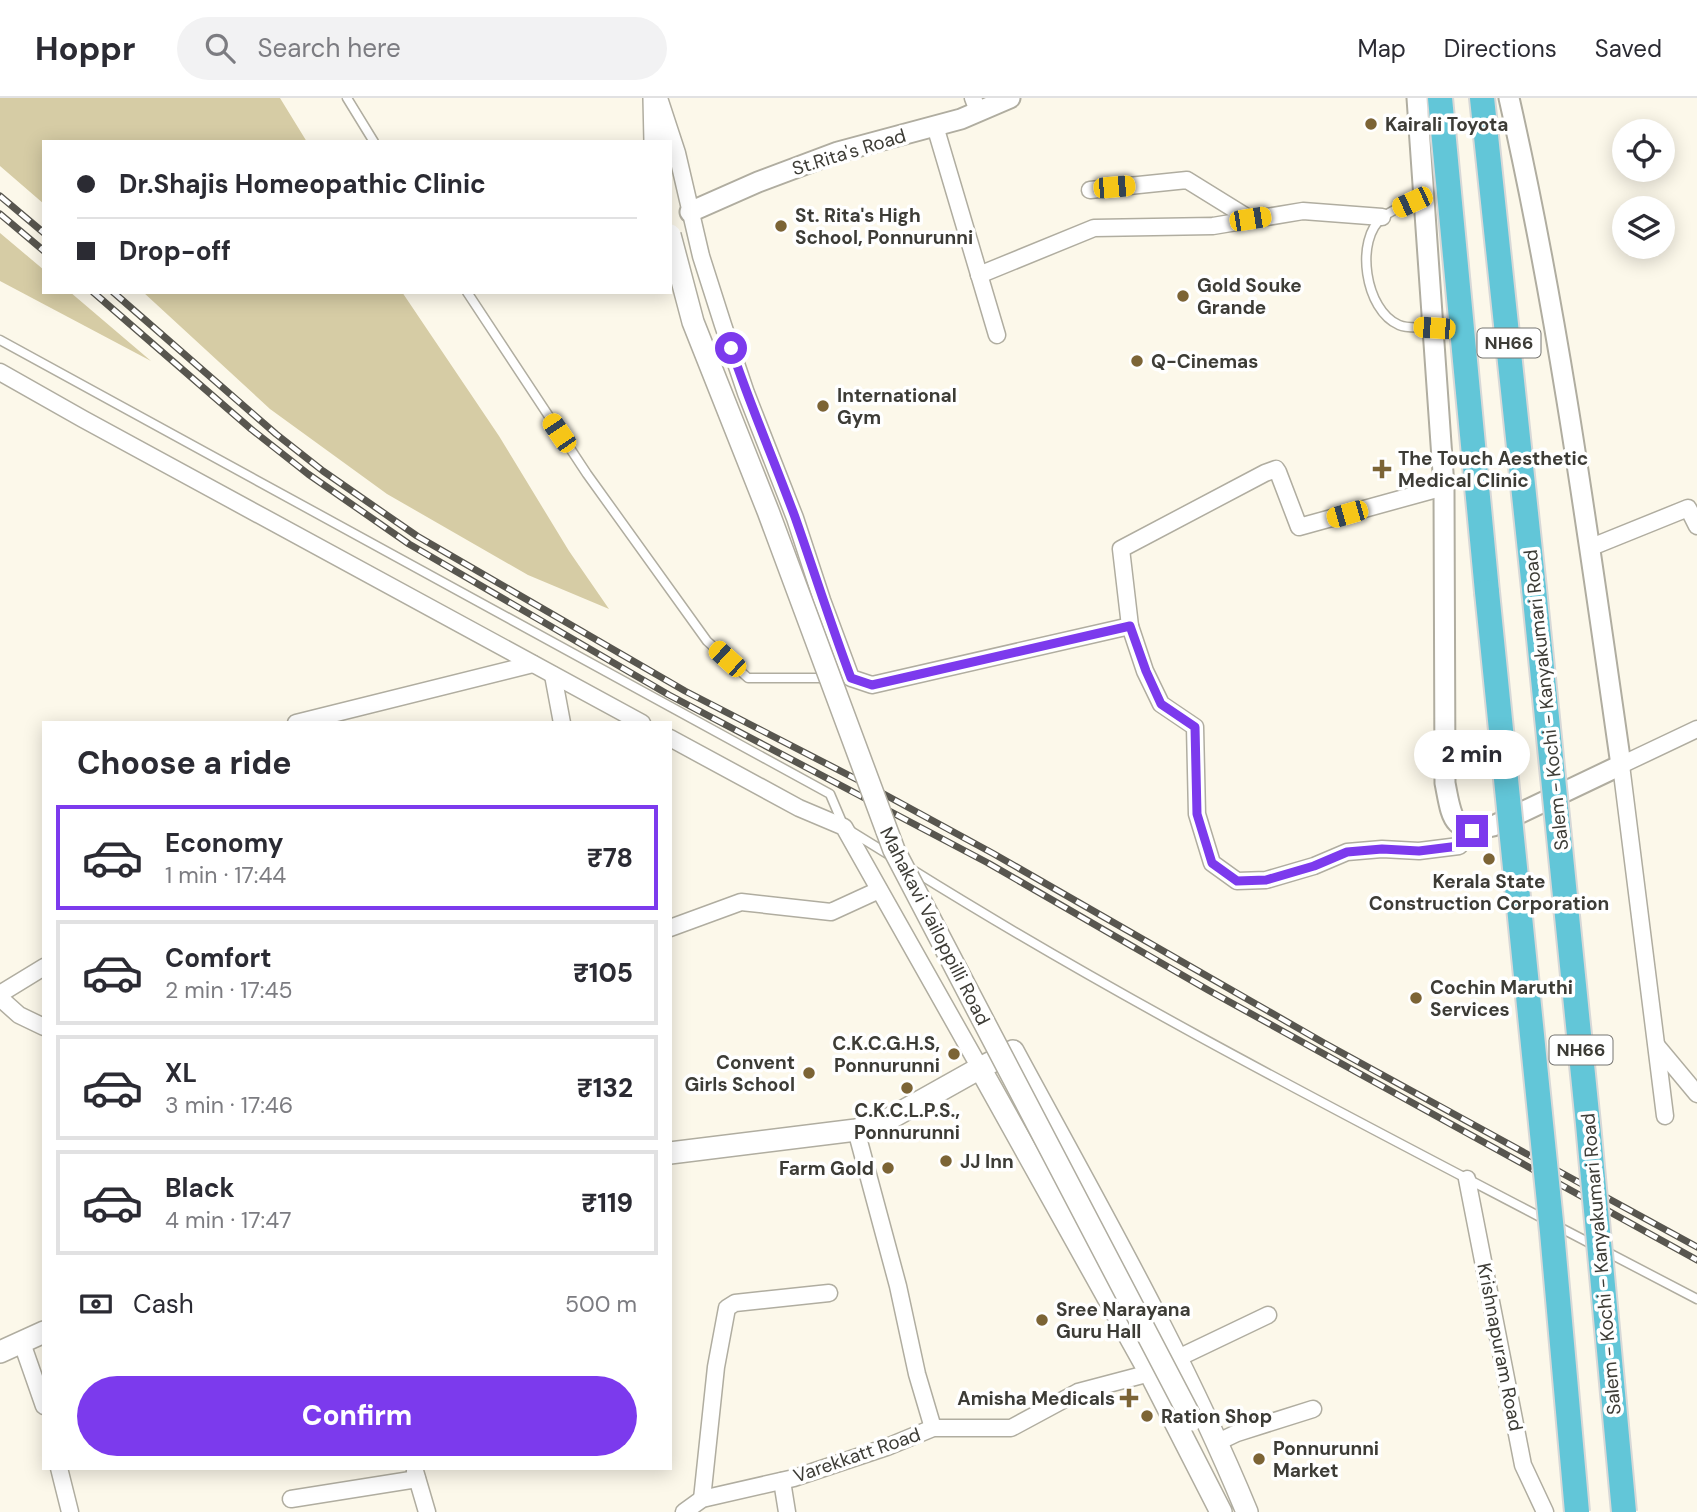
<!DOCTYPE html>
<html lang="en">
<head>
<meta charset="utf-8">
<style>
	:root { --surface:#fff; --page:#f2f2f3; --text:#2b2b33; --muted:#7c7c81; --line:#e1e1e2; --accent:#7c3aed }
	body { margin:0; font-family:"DM Sans",sans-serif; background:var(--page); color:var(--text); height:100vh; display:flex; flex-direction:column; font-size:26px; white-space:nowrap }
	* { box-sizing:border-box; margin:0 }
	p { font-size:23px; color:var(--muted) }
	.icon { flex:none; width:38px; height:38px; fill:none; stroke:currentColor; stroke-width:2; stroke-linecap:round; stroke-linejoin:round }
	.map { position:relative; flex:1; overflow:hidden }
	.sheet { position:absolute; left:42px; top:623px; width:630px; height:749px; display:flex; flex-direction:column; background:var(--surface); border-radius:0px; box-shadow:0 4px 18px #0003 }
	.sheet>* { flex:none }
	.top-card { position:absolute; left:42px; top:42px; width:630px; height:154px; border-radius:0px; box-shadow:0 4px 18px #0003; display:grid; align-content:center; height:154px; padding:0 35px; background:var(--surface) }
	.fabs { position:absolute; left:1612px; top:21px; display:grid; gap:14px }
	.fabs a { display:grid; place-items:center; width:63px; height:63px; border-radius:50%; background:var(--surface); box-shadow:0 4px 18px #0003; font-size:35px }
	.end { position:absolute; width:32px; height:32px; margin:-16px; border:9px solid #7c3aed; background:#fff; box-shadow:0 0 0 4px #fff }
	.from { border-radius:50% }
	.bubble { position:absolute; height:49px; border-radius:24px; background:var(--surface); box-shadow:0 4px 18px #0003; font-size:23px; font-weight:800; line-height:49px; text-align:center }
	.car { position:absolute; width:21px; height:42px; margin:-21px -10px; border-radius:9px; box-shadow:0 0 5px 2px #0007; background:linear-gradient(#f5c518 24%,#345 0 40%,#f5c518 0 76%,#345 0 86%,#f5c518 0) }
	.top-card b { display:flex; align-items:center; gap:24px; height:66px; font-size:26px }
	.top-card b+b { border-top:2px solid var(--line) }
	.top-card i { width:18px; height:18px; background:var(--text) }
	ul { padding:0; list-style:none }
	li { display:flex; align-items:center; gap:21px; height:105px; margin:0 14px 10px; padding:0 21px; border:4px solid var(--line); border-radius:0px }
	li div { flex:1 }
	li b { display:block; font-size:26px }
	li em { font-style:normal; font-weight:800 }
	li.on { border-color:var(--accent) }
	li>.icon { width:63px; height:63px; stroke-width:1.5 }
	h2 { padding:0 35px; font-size:32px; line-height:84px }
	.pay { display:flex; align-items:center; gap:18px; height:77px; padding:0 35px; font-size:26px }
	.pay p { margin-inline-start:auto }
	.button { display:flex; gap:14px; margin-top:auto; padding:14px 35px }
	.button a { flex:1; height:80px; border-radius:42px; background:var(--accent); color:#fff; font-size:28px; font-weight:800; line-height:80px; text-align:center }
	header { display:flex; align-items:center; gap:42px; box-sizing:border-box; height:98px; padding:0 35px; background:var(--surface); border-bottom:2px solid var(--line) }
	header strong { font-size:33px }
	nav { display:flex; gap:38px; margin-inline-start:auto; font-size:24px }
	.search { width:490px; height:63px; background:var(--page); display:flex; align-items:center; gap:18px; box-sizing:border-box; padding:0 24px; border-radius:38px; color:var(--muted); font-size:26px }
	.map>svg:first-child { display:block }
</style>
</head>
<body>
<header>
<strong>Hoppr</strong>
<div class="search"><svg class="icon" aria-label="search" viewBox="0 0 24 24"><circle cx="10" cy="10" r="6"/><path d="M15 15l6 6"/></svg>Search here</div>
<nav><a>Map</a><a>Directions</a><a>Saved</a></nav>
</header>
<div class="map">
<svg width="1697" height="1414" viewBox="0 0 1697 1414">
	<rect width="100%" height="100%" fill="#fcf8ea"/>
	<!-- green -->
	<g fill="#d6cca5">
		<path d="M0,0H280L307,44H44V106L0,68Z"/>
		<path d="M0,135L44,172V194H70L151,263L0,183Z"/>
		<path d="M143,194H402L499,338L569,453L609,511L528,477L387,396L270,311Z"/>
	</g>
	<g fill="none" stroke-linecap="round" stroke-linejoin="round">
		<defs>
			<g id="service">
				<path d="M347,0L374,44"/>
				<path d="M1422,100C1410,106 1394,110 1383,119C1354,141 1365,213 1399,227C1408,231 1422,229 1431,229"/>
				<path d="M467,194L587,376L707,543L748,580H830"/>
				<path d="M0,242L830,696L844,729L891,758"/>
				<path d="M911,771C1116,899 1332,1010 1546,1122"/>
				<path d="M1557,1128L1697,1201"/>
			</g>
			<g id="minor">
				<path d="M659,0L677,55L701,158L723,227L746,295L795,420L822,502L851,580L872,587L1130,528L1145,573L1161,606L1195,629L1197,716L1212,765L1237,783L1266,782L1314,768L1347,754L1382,751L1419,753L1459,748L1472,733"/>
				<path d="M973,0L978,13"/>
				<path d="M935,28L997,237"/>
				<path d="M1090,92L1187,82L1250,121"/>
				<path d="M979,177L1094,130L1213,128L1303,113L1382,119"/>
				<path d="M0,274L83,321L642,625"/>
				<path d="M1589,450L1688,410L1697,428"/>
				<path d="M1130,528L1121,451L1265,375L1276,371L1278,374L1299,429L1444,389"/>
				<path d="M553,577L562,625"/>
				<path d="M296,625L533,566"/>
				<path d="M670,640L799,710L844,729L980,970"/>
				<path d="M670,830L741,804L831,814L879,792"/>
				<path d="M0,896L44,869"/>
				<path d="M0,900L19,917L44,929"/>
				<path d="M1657,948L1697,996"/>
				<path d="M1665,1018L1621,667L1697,631"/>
				<path d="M856,1032L898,1188L917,1276L933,1330"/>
				<path d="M1467,1081L1523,1367L1545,1414"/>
				<path d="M22,1245L44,1308"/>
				<path d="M1178,1260L1268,1217"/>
				<path d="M1218,1344L1237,1335L1313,1311"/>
				<path d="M59,1370L70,1414"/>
				<path d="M415,1373L427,1414"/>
				<path d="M782,1383L787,1414"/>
				<path d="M291,1401L417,1381"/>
				<path d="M702,1401L716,1269L727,1210L735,1205L829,1195"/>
				<path d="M684,1414L702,1401L794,1380L887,1349L933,1330H1011L1078,1294L1150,1275"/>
			</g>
			<g id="tertiary">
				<path d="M1417,0L1444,389L1445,685C1452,720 1451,737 1493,728L1621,667C1589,444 1559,220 1509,0"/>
				<path d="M690,114L758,84L838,54L961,21L1010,0"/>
			</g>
			<g id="secondary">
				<path d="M654,0L655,44"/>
				<path d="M670,1055L856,1032L880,1026L980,970"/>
				<path d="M0,1254L44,1234"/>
				<path d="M1221,1414L1150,1275L980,970L1013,953C1095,1105 1181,1254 1247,1414"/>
			</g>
			<g id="trunk">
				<path d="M1440,0L1487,494"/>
				<path d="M1482,0L1534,491"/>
			</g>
		</defs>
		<!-- service casing -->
		<use href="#service" stroke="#b0ada0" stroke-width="11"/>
		<!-- minor casing -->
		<use href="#minor" stroke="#b0ada0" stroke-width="19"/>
		<!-- tertiary casing -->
		<use href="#tertiary" stroke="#b0ada0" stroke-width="23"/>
		<!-- secondary casing -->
		<use href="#secondary" stroke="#b0ada0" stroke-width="24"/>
		<!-- trunk casing -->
		<use href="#trunk" stroke="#d8d8d7" stroke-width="28"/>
		<!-- service -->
		<use href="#service" stroke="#fff" stroke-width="8"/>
		<!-- minor -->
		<use href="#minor" stroke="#fff" stroke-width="16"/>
		<!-- tertiary -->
		<use href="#tertiary" stroke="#fff" stroke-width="19"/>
		<!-- secondary -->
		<use href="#secondary" stroke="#fff" stroke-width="21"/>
		<!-- trunk -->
		<use href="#trunk" stroke="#62c6d8" stroke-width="24"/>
		<defs>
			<g id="rail">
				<path d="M0,98L44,135"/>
				<path d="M0,116L44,153"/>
				<path d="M93,194L251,331L308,376L409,446L669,597L988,765L1208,892L1697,1162"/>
				<path d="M113,194L276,336L323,373L417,438L685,593L858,682L994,756L1324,945L1697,1149"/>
			</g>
		</defs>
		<!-- rail casing -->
		<use href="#rail" stroke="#58564f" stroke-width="7"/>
		<!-- rail -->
		<use href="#rail" stroke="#fff" stroke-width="4.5" stroke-dasharray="13" stroke-linecap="butt"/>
		<defs>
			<path id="secondary-bridge" d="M670,137L693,224L768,413L894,752L1192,1322"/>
			<g id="trunk-bridge">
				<path d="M1534,491L1588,1026L1624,1414"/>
				<path d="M1487,494L1552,1134L1577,1414"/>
			</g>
		</defs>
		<!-- secondary-bridge casing -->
		<use href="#secondary-bridge" stroke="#b0ada0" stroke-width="24" stroke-linecap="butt"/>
		<!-- trunk-bridge casing -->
		<use href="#trunk-bridge" stroke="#d8d8d7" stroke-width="28" stroke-linecap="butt"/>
		<!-- secondary-bridge -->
		<use href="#secondary-bridge" stroke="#fff" stroke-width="21"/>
		<!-- trunk-bridge -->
		<use href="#trunk-bridge" stroke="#62c6d8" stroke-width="24"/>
	</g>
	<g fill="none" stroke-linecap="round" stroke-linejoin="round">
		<!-- route -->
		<path stroke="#7c3aed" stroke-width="9" d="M731,250C750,307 774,362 795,419C814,473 831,527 851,580L872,587L1130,528L1146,573L1161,606L1195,629L1197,716L1212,765L1237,783L1266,782L1314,768L1347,754L1382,751L1419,753L1459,748L1472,733"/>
	</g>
	<!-- markers -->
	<g fill="#7c6435" stroke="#fff" stroke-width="2.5">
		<circle cx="1371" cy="26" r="7"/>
		<circle cx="781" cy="128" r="7"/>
		<circle cx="1183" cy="198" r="7"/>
		<circle cx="1137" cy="263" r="7"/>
		<circle cx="823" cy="308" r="7"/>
		<path d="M1378.5 360.5h7v7h7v7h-7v7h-7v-7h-7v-7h7z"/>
		<circle cx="1489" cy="761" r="7"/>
		<circle cx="1416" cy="900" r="7"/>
		<circle cx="954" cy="956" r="7"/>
		<circle cx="809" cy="975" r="7"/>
		<circle cx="907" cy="990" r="7"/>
		<circle cx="946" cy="1063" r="7"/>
		<circle cx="888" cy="1070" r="7"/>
		<circle cx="1042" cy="1222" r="7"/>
		<path d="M1125.5 1289.5h7v7h7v7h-7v7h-7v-7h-7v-7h7z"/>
		<circle cx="1147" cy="1318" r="7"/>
		<circle cx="1259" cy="1361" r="7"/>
	</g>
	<g text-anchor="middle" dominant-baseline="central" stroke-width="7" stroke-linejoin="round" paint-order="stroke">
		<!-- shield labels -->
		<g fill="#fff" stroke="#777672" stroke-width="2">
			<rect x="1477.5" y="230.5" width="63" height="29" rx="5"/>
			<rect x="1549.5" y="937.5" width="63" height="29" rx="5"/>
		</g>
		<g font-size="18" font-weight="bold" fill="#3d3c36">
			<text x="1509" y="245">NH66</text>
			<text x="1581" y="952">NH66</text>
		</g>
		<!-- poi labels -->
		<g font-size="19" font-weight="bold" fill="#3d3c36" stroke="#fff" text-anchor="start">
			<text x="1385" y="26">Kairali Toyota</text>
			<text x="795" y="117">St. Rita's High<tspan x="795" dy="22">School, Ponnurunni</tspan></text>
			<text x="1197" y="187">Gold Souke<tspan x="1197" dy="22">Grande</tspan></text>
			<text x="1151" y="263">Q-Cinemas</text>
			<text x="837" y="297">International<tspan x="837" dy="22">Gym</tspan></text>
			<text x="1398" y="360">The Touch Aesthetic<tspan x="1398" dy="22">Medical Clinic</tspan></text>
			<text x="1489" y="783" text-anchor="middle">Kerala State<tspan x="1489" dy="22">Construction Corporation</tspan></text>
			<text x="1430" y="889">Cochin Maruthi<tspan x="1430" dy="22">Services</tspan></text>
			<text x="940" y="945" text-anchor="end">C.K.C.G.H.S,<tspan x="940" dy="22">Ponnurunni</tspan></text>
			<text x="795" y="964" text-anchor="end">Convent<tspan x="795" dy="22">Girls School</tspan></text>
			<text x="907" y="1012" text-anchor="middle">C.K.C.L.P.S.,<tspan x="907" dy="22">Ponnurunni</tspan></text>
			<text x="960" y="1063">JJ Inn</text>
			<text x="874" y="1070" text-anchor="end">Farm Gold</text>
			<text x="1056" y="1211">Sree Narayana<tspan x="1056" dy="22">Guru Hall</tspan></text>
			<text x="1115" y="1300" text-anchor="end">Amisha Medicals</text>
			<text x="1161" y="1318">Ration Shop</text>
			<text x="1273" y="1350">Ponnurunni<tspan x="1273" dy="22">Market</tspan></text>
		</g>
		<!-- street labels -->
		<g font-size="19" fill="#3d3c36" stroke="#fff">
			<text transform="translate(849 54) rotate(-17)">St.Rita's Road</text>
			<text transform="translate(1546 602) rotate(-96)">Salem - Kochi - Kanyakumari Road</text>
			<text transform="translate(935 828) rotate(63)">Mahakavi Vailoppilli Road</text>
			<text transform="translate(1601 1166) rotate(-95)">Salem - Kochi - Kanyakumari Road</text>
			<text transform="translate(1500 1249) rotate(79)">Krishnapuram Road</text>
			<text transform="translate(857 1357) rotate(-19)">Varekkatt Road</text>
		</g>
	</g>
</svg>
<div class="fabs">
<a><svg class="icon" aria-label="locate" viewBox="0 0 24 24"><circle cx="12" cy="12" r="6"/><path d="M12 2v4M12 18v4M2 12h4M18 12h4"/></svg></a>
<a><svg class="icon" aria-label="layers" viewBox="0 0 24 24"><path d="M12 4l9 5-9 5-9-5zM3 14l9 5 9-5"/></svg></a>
</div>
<i class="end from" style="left:731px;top:250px"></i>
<i class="end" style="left:1472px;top:733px"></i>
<div class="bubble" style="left:1414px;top:632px;width:116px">2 min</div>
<i class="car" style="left:1114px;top:89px;rotate:85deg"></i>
<i class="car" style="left:1412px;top:104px;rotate:245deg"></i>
<i class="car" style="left:1250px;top:121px;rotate:81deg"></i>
<i class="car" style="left:1434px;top:230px;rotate:274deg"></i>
<i class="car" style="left:559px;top:335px;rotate:326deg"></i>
<i class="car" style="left:1347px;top:416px;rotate:254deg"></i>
<i class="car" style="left:727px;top:561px;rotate:312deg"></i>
<div class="top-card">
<b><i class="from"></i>Dr.Shajis Homeopathic Clinic</b>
<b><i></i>Drop-off</b>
</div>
<section class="sheet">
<h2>Choose a ride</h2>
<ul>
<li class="on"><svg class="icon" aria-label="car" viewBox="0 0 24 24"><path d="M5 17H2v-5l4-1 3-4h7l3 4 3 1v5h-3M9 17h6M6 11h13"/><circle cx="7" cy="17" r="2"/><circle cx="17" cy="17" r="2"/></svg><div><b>Economy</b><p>1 min · 17:44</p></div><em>₹78</em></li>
<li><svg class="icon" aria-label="car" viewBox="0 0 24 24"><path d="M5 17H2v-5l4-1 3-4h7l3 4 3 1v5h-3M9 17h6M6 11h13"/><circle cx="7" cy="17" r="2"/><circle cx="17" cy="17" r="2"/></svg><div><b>Comfort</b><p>2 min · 17:45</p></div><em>₹105</em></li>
<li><svg class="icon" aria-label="car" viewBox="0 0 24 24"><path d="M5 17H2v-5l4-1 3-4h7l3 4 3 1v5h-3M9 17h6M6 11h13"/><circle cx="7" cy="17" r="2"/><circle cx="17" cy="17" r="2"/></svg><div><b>XL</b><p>3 min · 17:46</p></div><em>₹132</em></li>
<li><svg class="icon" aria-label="car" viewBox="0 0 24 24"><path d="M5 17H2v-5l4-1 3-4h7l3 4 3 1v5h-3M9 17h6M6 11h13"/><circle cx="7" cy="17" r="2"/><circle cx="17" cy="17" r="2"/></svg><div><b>Black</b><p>4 min · 17:47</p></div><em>₹119</em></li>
</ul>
<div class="pay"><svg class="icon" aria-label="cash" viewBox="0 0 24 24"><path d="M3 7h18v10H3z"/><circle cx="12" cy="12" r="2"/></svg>Cash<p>500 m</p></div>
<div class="button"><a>Confirm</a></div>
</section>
</div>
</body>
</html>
